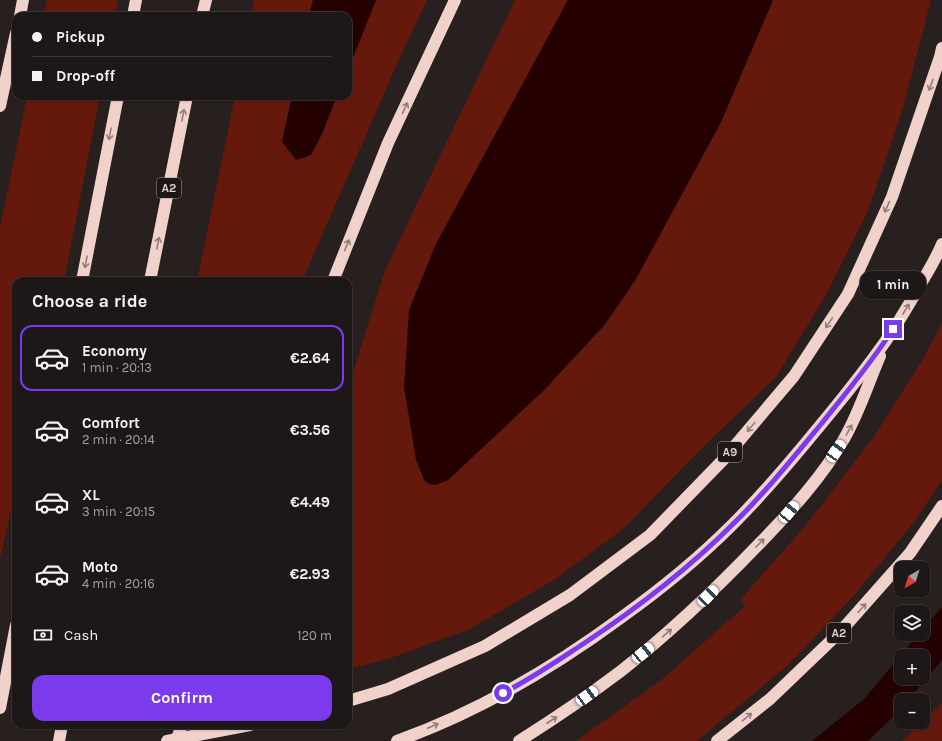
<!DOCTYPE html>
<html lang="en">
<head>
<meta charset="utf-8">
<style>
	:root { --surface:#1d1817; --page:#2a2524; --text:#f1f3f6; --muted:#a0a0a1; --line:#3b3736; --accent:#7c3aed }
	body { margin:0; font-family:Karla,sans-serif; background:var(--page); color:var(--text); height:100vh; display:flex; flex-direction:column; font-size:15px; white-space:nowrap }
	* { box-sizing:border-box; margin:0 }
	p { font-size:13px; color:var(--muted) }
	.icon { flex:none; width:22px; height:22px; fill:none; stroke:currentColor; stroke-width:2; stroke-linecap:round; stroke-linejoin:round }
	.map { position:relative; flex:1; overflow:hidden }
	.sheet { position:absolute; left:12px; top:277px; width:340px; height:452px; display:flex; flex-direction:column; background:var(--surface); border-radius:12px; box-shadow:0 1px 3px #0004,0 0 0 1px var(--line) }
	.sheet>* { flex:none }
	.banner { position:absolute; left:12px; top:12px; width:340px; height:88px; border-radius:12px; box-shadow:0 1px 3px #0004,0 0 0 1px var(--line); display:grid; align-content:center; height:88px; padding:0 20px; background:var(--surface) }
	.needle { width:26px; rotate:219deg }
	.buttons { position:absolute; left:894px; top:561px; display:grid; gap:8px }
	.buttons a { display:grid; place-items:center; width:36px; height:36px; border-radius:8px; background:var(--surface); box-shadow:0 1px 3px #0004,0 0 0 1px var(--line); font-size:20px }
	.end { position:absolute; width:18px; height:18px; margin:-9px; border:5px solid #7c3aed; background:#fff; box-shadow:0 0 0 2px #fff }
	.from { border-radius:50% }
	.bubble { position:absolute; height:28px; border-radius:12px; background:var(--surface); box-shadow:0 1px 3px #0004,0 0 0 1px var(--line); font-size:13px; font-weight:700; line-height:28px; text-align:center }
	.car { position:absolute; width:12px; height:24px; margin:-12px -6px; border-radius:5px; box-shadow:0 0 3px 1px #0007; background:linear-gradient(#fff 24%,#345 0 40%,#fff 0 76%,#345 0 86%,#fff 0) }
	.banner b { display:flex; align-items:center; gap:14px; height:38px; font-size:15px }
	.banner b+b { border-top:1px solid var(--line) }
	.banner i { width:10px; height:10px; background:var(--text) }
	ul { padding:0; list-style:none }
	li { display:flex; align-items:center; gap:12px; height:66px; margin:0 8px 6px; padding:0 12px; border:2px solid transparent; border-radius:12px }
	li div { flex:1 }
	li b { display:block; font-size:15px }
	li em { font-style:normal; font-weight:700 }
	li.current { border-color:var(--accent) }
	li>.icon { width:36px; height:36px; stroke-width:1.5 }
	h2 { padding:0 20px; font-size:18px; line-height:48px }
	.pay { display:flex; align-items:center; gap:10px; height:44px; padding:0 20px; font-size:15px }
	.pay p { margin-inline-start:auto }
	.action { display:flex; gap:8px; margin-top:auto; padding:8px 20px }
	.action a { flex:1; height:46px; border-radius:12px; background:var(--accent); color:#fff; font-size:16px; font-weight:700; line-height:46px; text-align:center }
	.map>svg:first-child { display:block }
</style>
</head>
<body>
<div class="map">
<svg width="942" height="741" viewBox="0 0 942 741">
	<rect width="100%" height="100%" fill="#27201f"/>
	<!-- green -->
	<g fill="#65180c">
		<path d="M47,0H118L115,16H43Z"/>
		<path d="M254,0H313L309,16H251Z"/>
		<path d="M376,0H427L401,55L302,281H197L235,96H292L282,142L322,134L337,96H348V70Z"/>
		<path d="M515,0H568L436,244L409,310L435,485L448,480L544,390L606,324L636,279L721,122L773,0H931L903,108L868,211L826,295L776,377L703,447L623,529L557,578L470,629L391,658L348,669V389L385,270Z"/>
		<path d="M27,96H100L64,281H16V490L0,559V228Z"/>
		<path d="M942,323V480L915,521L851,599L787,666L697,741H576L660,681L745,606L740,600L806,525L873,438L923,359Z"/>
		<path d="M942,703V741H902Z"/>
	</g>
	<!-- water -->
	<g fill="#250000" fill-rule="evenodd">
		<path d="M313,0H376L348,70V16H309Z"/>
		<path d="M568,0H773L721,122L636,279L605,324L544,390L448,480L435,485L429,484L424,480L416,460L404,387L409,310L436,244Z"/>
		<path d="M292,96H337L322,134L311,155L296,160L282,142Z"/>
		<path d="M942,607V660L908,700H901V708L893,717L868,741H812L864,699L919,634H923V629ZM901,656H923V678H901Z"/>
	</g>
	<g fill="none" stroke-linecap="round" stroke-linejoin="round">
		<!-- motorway -->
		<g stroke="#f0d2cb" stroke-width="12">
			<path d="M20,16L23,0"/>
			<path d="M133,16L136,0"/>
			<path d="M202,16L206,0"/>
			<path d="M0,106L16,33"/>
			<path d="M82,281L118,96"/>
			<path d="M150,281L187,96"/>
			<path d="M333,281L388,143L455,0"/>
			<path d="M348,701L388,689L485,646L570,595L650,535L722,461L794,376L848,294L892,197L940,57L942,48"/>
			<path d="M0,708L16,625"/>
			<path d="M59,741L62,725"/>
			<path d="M176,741L182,725"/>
			<path d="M397,741C478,712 553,668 622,617C661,589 698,559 732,525C768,489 800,450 832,411C850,389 868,366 885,342C897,325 908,306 919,287C927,273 936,259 942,244"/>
			<path d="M519,741C554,719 588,696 621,671C671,632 717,588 761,542C791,511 822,477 844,439C859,413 868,384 880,356"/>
			<path d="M717,741L770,699L840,632L910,553L942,506"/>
		</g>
		<!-- motorway-bridge -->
		<path stroke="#f0d2cb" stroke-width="12" d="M167,741L250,725"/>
	</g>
	<!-- one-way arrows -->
	<defs><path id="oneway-shaft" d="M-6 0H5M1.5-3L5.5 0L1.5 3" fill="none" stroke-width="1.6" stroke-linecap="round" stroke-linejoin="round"/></defs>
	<g stroke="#927e79">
		<use href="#oneway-shaft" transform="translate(931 85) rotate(109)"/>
		<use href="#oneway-shaft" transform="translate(405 108) rotate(-65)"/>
		<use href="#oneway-shaft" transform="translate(183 115) rotate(-79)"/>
		<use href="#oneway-shaft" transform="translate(110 134) rotate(101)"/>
		<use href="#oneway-shaft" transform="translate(887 207) rotate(114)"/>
		<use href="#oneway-shaft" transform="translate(158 243) rotate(-79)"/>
		<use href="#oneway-shaft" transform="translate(347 245) rotate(-68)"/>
		<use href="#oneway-shaft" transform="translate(86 262) rotate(101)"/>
		<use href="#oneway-shaft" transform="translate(906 309) rotate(-58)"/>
		<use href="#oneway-shaft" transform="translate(829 323) rotate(124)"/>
		<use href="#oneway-shaft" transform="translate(751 427) rotate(130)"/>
		<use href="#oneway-shaft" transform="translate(849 430) rotate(-62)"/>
		<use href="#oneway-shaft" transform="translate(760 543) rotate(-46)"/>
		<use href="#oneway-shaft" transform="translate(862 608) rotate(-48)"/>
		<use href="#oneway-shaft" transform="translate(667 633) rotate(-41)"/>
		<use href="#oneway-shaft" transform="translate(747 717) rotate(-39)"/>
		<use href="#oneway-shaft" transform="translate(552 720) rotate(-33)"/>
		<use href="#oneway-shaft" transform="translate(433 726) rotate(-23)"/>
	</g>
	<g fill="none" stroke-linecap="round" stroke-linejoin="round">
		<!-- route -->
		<path stroke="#7c3aed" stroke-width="5" d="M503,693C531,679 557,661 583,644C636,609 687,570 732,525C764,494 793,458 822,423C846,393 872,362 893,329"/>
	</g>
	<g text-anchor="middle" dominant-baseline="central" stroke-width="3.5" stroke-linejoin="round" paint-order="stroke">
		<!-- shield labels -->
		<g fill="#1e1715" stroke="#a29c9b" stroke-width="1">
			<rect x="157" y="178" width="24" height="20" rx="3"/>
			<rect x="718" y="442" width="24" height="20" rx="3"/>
			<rect x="827" y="623" width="24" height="20" rx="3"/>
		</g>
		<g font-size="12" font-weight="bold" fill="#dad5d4">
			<text x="169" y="188">A2</text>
			<text x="730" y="452">A9</text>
			<text x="839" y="633">A2</text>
		</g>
	</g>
</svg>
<div class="buttons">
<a><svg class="needle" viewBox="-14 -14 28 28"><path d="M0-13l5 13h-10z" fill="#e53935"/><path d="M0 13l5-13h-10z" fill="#a0a0a1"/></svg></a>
<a><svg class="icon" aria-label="layers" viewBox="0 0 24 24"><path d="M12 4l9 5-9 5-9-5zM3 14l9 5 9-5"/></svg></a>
<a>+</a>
<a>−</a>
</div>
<i class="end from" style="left:503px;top:693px"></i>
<i class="end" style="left:893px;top:329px"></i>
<div class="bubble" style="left:860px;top:271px;width:66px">1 min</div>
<i class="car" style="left:836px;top:451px;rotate:35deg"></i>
<i class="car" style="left:789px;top:512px;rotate:39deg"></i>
<i class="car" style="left:708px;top:596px;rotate:44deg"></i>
<i class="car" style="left:643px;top:653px;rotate:51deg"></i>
<i class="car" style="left:587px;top:696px;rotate:54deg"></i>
<div class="banner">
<b><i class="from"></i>Pickup</b>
<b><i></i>Drop-off</b>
</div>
<section class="sheet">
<h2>Choose a ride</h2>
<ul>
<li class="current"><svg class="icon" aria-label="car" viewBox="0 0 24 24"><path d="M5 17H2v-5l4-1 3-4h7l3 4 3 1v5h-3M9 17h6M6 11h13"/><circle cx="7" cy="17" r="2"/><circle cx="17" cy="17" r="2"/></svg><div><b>Economy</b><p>1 min · 20:13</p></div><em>€2.64</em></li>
<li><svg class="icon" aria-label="car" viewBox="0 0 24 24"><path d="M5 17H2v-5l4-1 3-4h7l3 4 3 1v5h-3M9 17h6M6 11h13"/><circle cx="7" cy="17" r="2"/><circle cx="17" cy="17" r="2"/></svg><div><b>Comfort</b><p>2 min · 20:14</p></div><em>€3.56</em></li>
<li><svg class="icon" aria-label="car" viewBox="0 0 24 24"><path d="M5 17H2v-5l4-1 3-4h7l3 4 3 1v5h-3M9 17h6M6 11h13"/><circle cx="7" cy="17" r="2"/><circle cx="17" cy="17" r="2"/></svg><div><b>XL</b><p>3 min · 20:15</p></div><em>€4.49</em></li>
<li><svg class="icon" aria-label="car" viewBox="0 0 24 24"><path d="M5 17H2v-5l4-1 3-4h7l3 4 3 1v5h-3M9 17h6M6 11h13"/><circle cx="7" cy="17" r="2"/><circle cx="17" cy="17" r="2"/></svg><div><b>Moto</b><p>4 min · 20:16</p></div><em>€2.93</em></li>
</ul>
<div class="pay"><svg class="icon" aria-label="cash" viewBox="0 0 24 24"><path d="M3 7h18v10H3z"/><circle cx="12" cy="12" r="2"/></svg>Cash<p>120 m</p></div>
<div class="action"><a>Confirm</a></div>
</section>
</div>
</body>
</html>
